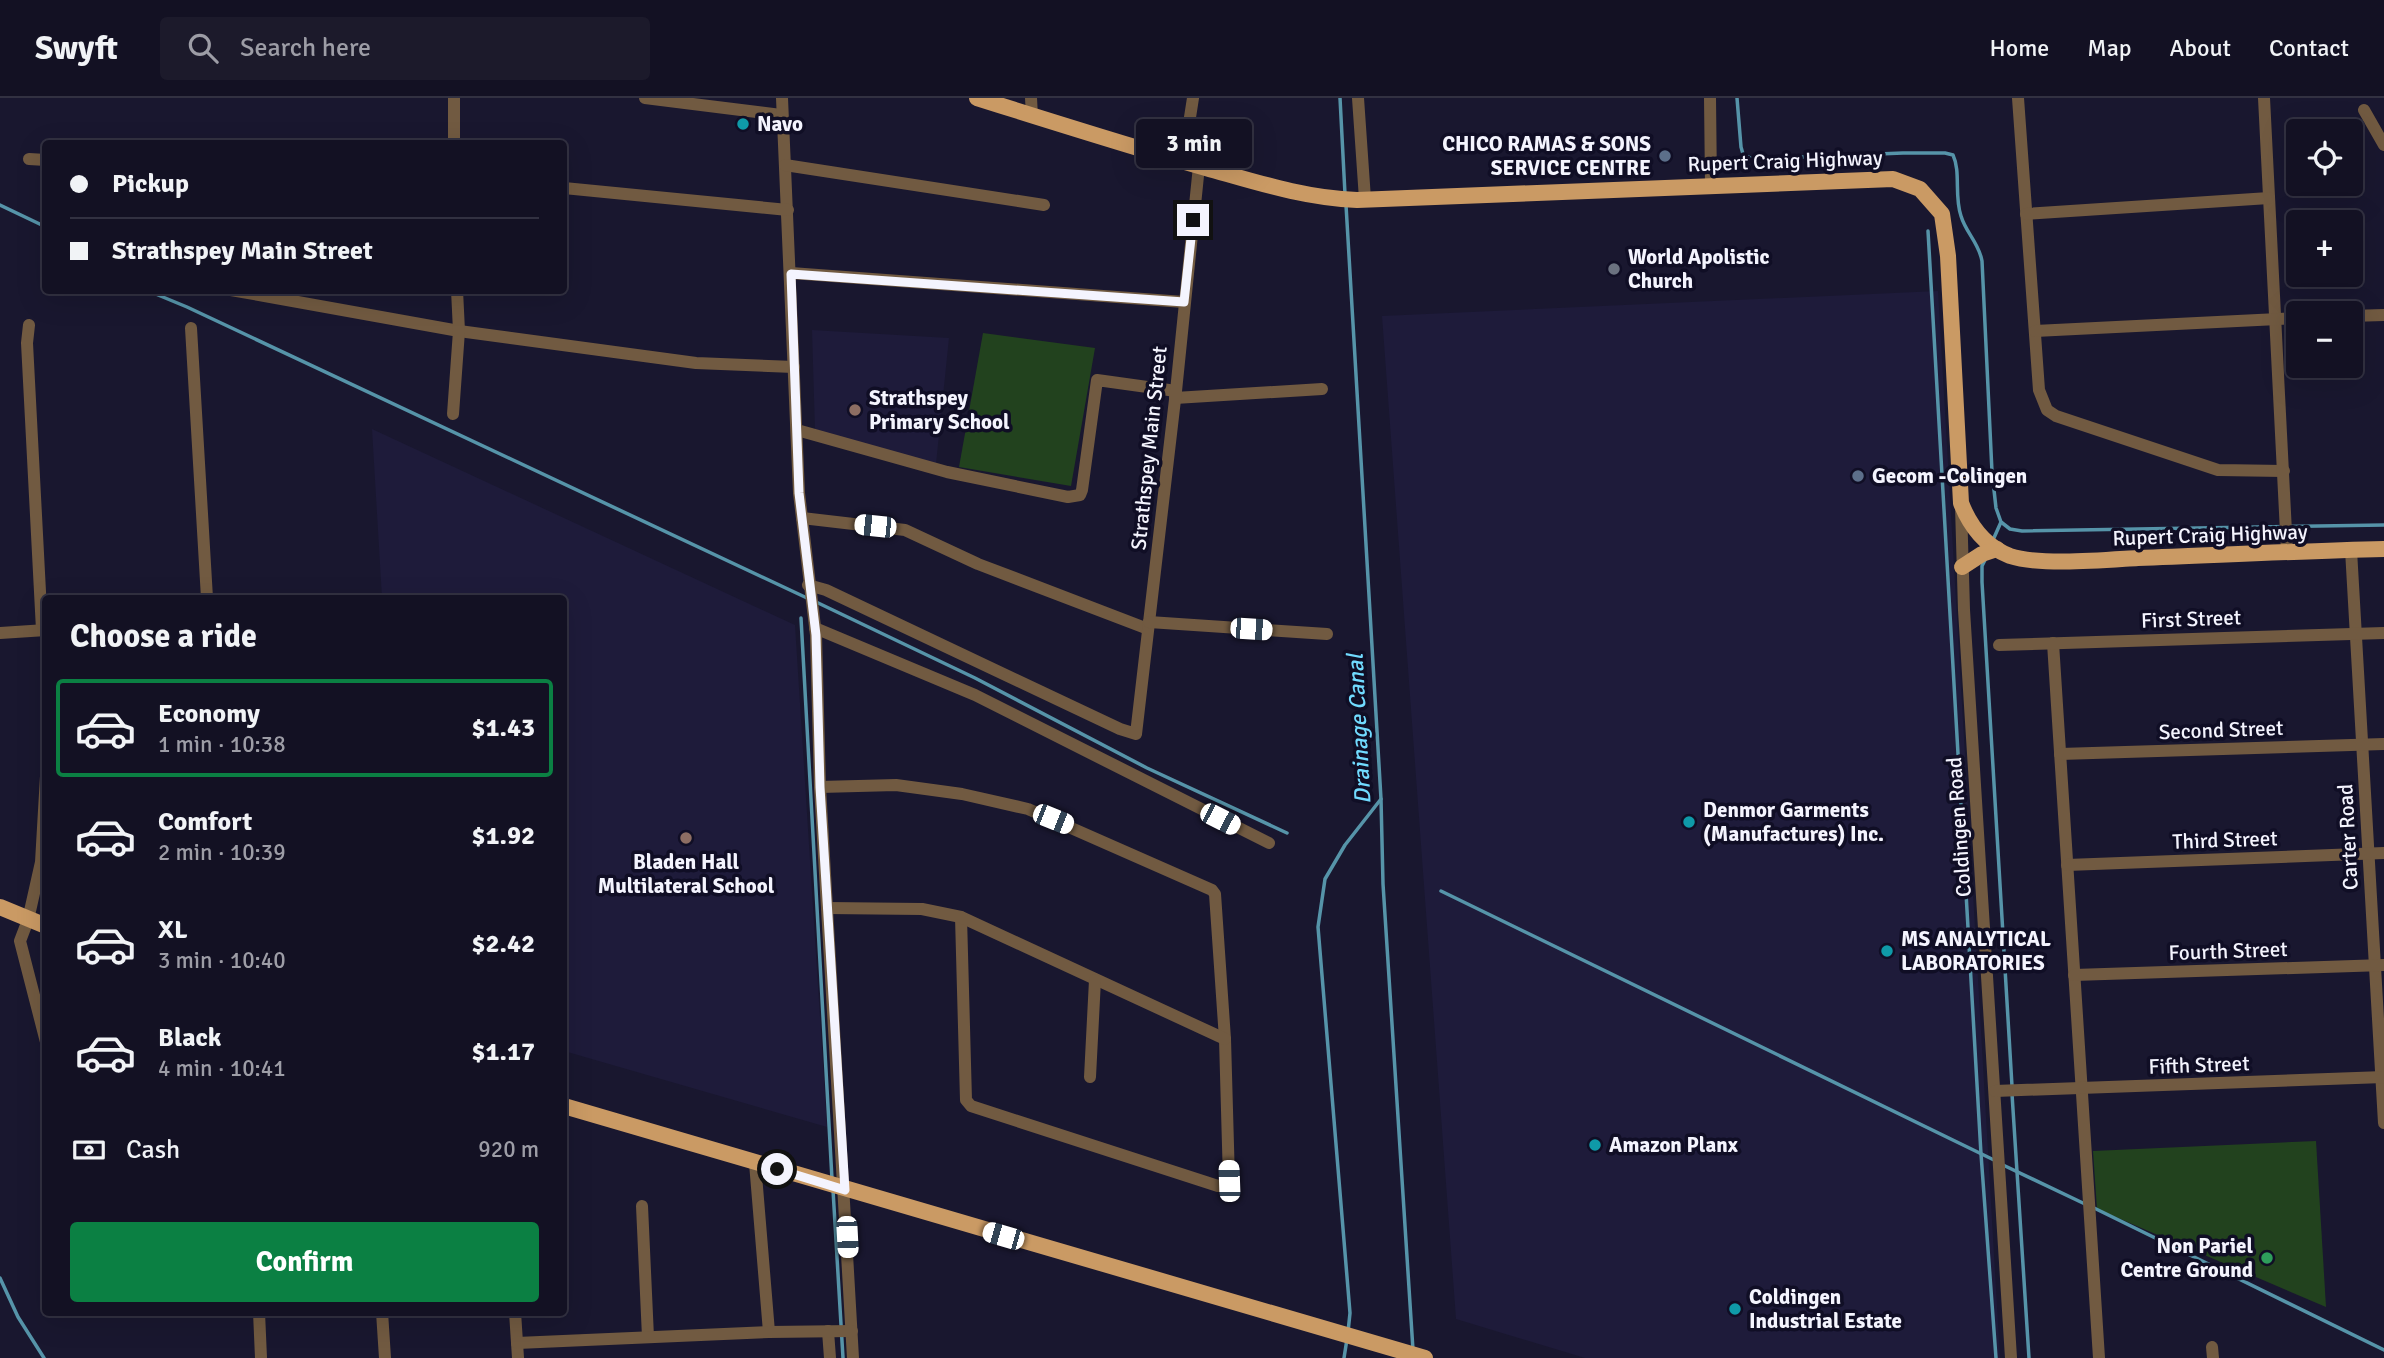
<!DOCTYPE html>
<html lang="en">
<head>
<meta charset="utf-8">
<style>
	:root { --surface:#131123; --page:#1c1a2b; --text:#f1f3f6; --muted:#9d9da6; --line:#323141; --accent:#0b8043 }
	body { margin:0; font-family:Signika,sans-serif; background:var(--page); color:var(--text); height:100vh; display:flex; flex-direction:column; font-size:26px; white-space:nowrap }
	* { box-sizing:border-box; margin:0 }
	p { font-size:23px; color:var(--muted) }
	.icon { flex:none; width:38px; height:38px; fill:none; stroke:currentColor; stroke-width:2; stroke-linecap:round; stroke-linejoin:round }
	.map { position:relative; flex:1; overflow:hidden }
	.details { position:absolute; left:42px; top:497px; width:525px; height:721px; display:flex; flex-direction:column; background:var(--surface); border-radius:7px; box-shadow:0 7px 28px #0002,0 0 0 2px var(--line) }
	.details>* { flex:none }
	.hud { position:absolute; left:42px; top:42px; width:525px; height:154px; border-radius:7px; box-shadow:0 7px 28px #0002,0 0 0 2px var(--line); display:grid; align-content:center; height:154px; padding:0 28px; background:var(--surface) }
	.buttons { position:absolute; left:2286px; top:21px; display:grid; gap:14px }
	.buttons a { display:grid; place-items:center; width:77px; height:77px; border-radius:7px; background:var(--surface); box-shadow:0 7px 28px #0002,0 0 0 2px var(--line); font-size:35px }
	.end { position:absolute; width:32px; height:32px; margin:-16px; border:9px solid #f4f4fe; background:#111; box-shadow:0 0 0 4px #111 }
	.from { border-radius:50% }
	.bubble { position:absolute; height:49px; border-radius:7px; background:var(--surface); box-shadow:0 7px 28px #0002,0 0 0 2px var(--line); font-size:23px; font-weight:700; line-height:49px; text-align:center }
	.car { position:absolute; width:21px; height:42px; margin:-21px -10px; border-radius:9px; box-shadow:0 0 5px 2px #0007; background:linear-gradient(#fff 24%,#345 0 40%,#fff 0 76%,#345 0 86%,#fff 0) }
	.hud b { display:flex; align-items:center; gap:24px; height:66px; font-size:26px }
	.hud b+b { border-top:2px solid var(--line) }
	.hud i { width:18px; height:18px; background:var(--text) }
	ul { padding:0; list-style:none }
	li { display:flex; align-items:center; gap:21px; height:98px; margin:0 14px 10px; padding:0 14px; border:4px solid transparent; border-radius:7px }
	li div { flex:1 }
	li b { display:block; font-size:26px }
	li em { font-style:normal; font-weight:700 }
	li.current { border-color:var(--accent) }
	li>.icon { width:63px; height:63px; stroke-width:1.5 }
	h2 { padding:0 28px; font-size:32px; line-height:84px }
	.pay { display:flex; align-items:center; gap:18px; height:77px; padding:0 28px; font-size:26px }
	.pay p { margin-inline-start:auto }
	.button { display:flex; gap:14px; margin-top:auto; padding:14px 28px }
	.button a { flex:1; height:80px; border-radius:7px; background:var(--accent); color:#fff; font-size:28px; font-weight:700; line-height:80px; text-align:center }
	header { display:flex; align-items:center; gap:42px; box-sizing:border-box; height:98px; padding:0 35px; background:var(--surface); border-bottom:2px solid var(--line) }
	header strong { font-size:33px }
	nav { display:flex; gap:38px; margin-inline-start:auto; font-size:24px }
	.search { width:490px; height:63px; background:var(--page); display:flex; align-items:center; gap:18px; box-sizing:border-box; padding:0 24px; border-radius:7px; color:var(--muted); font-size:26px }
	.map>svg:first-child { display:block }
</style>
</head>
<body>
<header>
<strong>Swyft</strong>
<div class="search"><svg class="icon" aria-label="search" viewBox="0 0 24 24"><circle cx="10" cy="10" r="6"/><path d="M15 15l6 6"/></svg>Search here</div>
<nav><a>Home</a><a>Map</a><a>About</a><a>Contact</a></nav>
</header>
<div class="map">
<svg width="2384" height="1260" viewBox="0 0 2384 1260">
	<rect width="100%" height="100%" fill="#19172f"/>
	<!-- built -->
	<g fill="#1e1b3a">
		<path d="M1938,193L2000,1260H1585L1456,1221L1382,218Z"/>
		<path d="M812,232L949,240L936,366L815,333Z"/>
		<path d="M372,331L795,527L827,1029L564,953V500H382Z"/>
	</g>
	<!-- green -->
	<g fill="#22421e">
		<path d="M983,235L1095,250L1071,388L959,369Z"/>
		<path d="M2316,1043L2326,1209L2097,1111L2093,1053Z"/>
	</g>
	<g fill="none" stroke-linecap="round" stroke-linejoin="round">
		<!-- stream -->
		<g stroke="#5694a9" stroke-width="3.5">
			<path d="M1340,0L1345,96"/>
			<path d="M1737,0L1741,49L1743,56L1752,61L1903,55H1945L1953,57C1961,74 1954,98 1961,118C1966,135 1979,145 1982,163L1992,374L1996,410L2001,424L2010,431L2022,433L2384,427"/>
			<path d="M0,107L46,129"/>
			<path d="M1346,107L1381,701L1383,786L1413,1252"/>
			<path d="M1928,133L1981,1056L1996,1260"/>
			<path d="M146,192L187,209L807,500"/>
			<path d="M1993,442L2001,424"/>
			<path d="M1985,462L1982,468V484L2012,988"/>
			<path d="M814,503L975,580L1147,670L1287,735"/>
			<path d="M801,520L832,1081"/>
			<path d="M1441,793L1996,1063"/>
			<path d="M2012,996L2029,1260"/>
			<path d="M2003,1067L2085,1106"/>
			<path d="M833,1092L843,1260"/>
			<path d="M2092,1109L2384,1252"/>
			<path d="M0,1180L18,1219L44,1260"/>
			<path d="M1348,1234L1350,1215L1318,829L1325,781L1345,747L1381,701"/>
			<path d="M1344,1260L1347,1241"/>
		</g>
		<!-- minor -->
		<g stroke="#715a41" stroke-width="12">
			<path d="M454,0V46"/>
			<path d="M645,0L781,17"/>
			<path d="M782,0L799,395L816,537L820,689L853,1260"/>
			<path d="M1031,0L1032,18"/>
			<path d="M1358,0L1365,101"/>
			<path d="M1710,0L1711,87"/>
			<path d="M2018,0L2039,292L2047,312L2056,318L2218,372L2284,373"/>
			<path d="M2264,0L2287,454"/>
			<path d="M2364,12L2384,47"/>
			<path d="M29,61L46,62"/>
			<path d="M1183,64L1193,0"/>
			<path d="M785,67L1044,107"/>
			<path d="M564,90L788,112"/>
			<path d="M2026,116L2269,100"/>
			<path d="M791,175L1184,204"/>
			<path d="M231,192L459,233L696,265L794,269"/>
			<path d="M2350,218L2384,217"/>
			<path d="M29,227L27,245L42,532"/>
			<path d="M191,230L207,500"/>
			<path d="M2035,233L2298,220"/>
			<path d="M1175,300L1322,291"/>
			<path d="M453,316L459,233L457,192"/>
			<path d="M797,332L947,374L1068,399L1080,397L1082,392L1097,282L1176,293"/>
			<path d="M1961,408L1964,512L2011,1260"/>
			<path d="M802,420L905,432L978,466L1148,531"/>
			<path d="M2351,452L2384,1025"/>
			<path d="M808,487L826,492L1120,631L1136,636L1176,293L1199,68"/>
			<path d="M1149,524L1327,536"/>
			<path d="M815,530L975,597L1269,745"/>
			<path d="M0,535L46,532"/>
			<path d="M2053,545L2099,1260"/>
			<path d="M1999,547L2384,535"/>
			<path d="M2060,656L2384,646"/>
			<path d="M46,678L41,764L28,822L20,843L46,944"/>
			<path d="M820,689L896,687L962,696L1028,711L1212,792L1215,796L1225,941L1229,1083L1224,1087L1218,1088L971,1008L966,1002L961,819"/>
			<path d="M2067,767L2384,755"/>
			<path d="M827,810L922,811L961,819L1225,941"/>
			<path d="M2074,877L2384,867"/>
			<path d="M1090,979L1095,882"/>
			<path d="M1995,993L2384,979"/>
			<path d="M755,1065L769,1234"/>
			<path d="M642,1108L648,1239"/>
			<path d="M259,1214L261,1260"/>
			<path d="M382,1214L385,1260"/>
			<path d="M515,1214L518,1260"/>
			<path d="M828,1233L830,1260"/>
			<path d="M517,1245L769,1234L852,1233"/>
			<path d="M2212,1249L2213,1260"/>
		</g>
		<!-- major -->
		<g stroke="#ca9a64" stroke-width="16">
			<path d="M977,0C1053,24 1129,48 1206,70C1256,84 1304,100 1357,102L1893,81L1920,91L1942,116L1948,158L1961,405C1970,428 1986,449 2010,458C2040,468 2105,462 2138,460C2220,457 2302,453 2384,451"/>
			<path d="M1962,469L1982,456L1997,451"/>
			<path d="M0,809L46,828"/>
			<path d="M564,1008L1425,1260"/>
		</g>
	</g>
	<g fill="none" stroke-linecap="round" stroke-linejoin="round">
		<!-- route -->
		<path stroke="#f4f4fe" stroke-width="9" d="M777,1071L845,1092L820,689L816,537L799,395L791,176L1184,204L1193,122"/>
	</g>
	<!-- markers -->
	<g fill="#0f9aa8" stroke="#100e25" stroke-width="2.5">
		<circle cx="743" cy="26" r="7"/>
		<circle cx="1689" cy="724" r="7"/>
		<circle cx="1887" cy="853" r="7"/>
		<circle cx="1595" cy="1047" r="7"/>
		<circle cx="1735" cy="1211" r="7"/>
	</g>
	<g fill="#5c6f8a" stroke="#100e25" stroke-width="2.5">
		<circle cx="1665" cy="58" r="7"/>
		<circle cx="1858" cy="378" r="7"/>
	</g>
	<circle fill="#6b7280" stroke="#100e25" stroke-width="2.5" cx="1614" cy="171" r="7"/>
	<g fill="#8d6e63" stroke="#100e25" stroke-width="2.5">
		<circle cx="855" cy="312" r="7"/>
		<circle cx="686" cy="740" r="7"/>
	</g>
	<circle fill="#2e9e5b" stroke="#100e25" stroke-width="2.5" cx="2267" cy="1160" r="7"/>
	<g text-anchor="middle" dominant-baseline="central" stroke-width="7" stroke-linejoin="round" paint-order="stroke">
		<!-- poi labels -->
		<g font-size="21" font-weight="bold" fill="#f4f4fe" stroke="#100e25" text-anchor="start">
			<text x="757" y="26">Navo</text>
			<text x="1651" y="46" text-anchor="end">CHICO RAMAS &amp; SONS<tspan x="1651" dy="24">SERVICE CENTRE</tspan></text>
			<text x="1628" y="159">World Apolistic<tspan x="1628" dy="24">Church</tspan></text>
			<text x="869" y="300">Strathspey<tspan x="869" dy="24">Primary School</tspan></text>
			<text x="1872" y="378">Gecom -Colingen</text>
			<text x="1703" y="712">Denmor Garments<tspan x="1703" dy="24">(Manufactures) Inc.</tspan></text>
			<text x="686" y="764" text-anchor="middle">Bladen Hall<tspan x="686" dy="24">Multilateral School</tspan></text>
			<text x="1901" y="841">MS ANALYTICAL<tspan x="1901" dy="24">LABORATORIES</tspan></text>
			<text x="1609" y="1047">Amazon Planx</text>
			<text x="2253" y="1148" text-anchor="end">Non Pariel<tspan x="2253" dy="24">Centre Ground</tspan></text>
			<text x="1749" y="1199">Coldingen<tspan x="1749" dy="24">Industrial Estate</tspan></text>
		</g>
		<!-- street labels -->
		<g font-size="21" fill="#f4f4fe" stroke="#100e25">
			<text transform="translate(1785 63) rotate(-2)">Rupert Craig Highway</text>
			<text transform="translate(1149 350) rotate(-84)">Strathspey Main Street</text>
			<text transform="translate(2210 437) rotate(-2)">Rupert Craig Highway</text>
			<text transform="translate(2191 521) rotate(-2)">First Street</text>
			<text transform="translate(2221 632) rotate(-2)">Second Street</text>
			<text transform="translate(1959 729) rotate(-94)">Coldingen Road</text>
			<text transform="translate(2348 739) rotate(-93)">Carter Road</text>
			<text transform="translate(2225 742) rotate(-2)">Third Street</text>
			<text transform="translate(2228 853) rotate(-2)">Fourth Street</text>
			<text transform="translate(2199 967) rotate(-2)">Fifth Street</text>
		</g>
		<!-- water labels -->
		<g font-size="23" font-style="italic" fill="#71dbff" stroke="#100e25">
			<text transform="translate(1359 631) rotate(-93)">Drainage Canal</text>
		</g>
	</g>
</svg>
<div class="buttons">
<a><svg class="icon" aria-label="locate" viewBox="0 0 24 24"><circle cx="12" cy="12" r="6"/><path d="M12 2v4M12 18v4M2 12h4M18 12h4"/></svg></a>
<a>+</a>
<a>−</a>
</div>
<i class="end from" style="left:777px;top:1071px"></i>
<i class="end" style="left:1193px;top:122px"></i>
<div class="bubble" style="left:1136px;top:21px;width:116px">3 min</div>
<i class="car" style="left:875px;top:428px;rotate:276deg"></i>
<i class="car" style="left:1251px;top:531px;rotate:94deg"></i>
<i class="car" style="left:1053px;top:721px;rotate:112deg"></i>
<i class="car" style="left:1220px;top:721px;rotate:117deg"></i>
<i class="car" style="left:1229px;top:1083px;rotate:358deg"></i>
<i class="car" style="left:1003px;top:1138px;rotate:286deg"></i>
<i class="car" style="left:847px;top:1139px;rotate:177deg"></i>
<div class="hud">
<b><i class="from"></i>Pickup</b>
<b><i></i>Strathspey Main Street</b>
</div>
<section class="details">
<h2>Choose a ride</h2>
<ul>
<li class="current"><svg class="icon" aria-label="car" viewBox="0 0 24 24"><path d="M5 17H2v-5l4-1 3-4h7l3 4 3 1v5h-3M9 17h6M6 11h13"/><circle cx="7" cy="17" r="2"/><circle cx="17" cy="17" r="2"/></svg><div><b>Economy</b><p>1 min · 10:38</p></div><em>$1.43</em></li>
<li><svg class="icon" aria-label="car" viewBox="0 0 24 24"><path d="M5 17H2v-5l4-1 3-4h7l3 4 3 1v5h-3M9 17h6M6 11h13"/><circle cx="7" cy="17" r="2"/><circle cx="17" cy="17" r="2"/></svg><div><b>Comfort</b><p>2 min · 10:39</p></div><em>$1.92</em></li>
<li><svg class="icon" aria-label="car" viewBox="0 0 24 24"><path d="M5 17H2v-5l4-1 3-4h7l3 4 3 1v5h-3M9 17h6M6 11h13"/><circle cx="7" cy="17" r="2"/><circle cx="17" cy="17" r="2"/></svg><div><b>XL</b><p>3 min · 10:40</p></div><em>$2.42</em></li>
<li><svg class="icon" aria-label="car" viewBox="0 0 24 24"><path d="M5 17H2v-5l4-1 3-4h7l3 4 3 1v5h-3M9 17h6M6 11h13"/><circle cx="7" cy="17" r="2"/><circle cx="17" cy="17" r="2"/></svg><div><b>Black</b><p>4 min · 10:41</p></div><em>$1.17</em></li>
</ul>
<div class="pay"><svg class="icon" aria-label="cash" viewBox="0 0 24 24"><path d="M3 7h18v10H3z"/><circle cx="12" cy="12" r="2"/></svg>Cash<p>920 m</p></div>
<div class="button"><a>Confirm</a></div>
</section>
</div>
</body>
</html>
